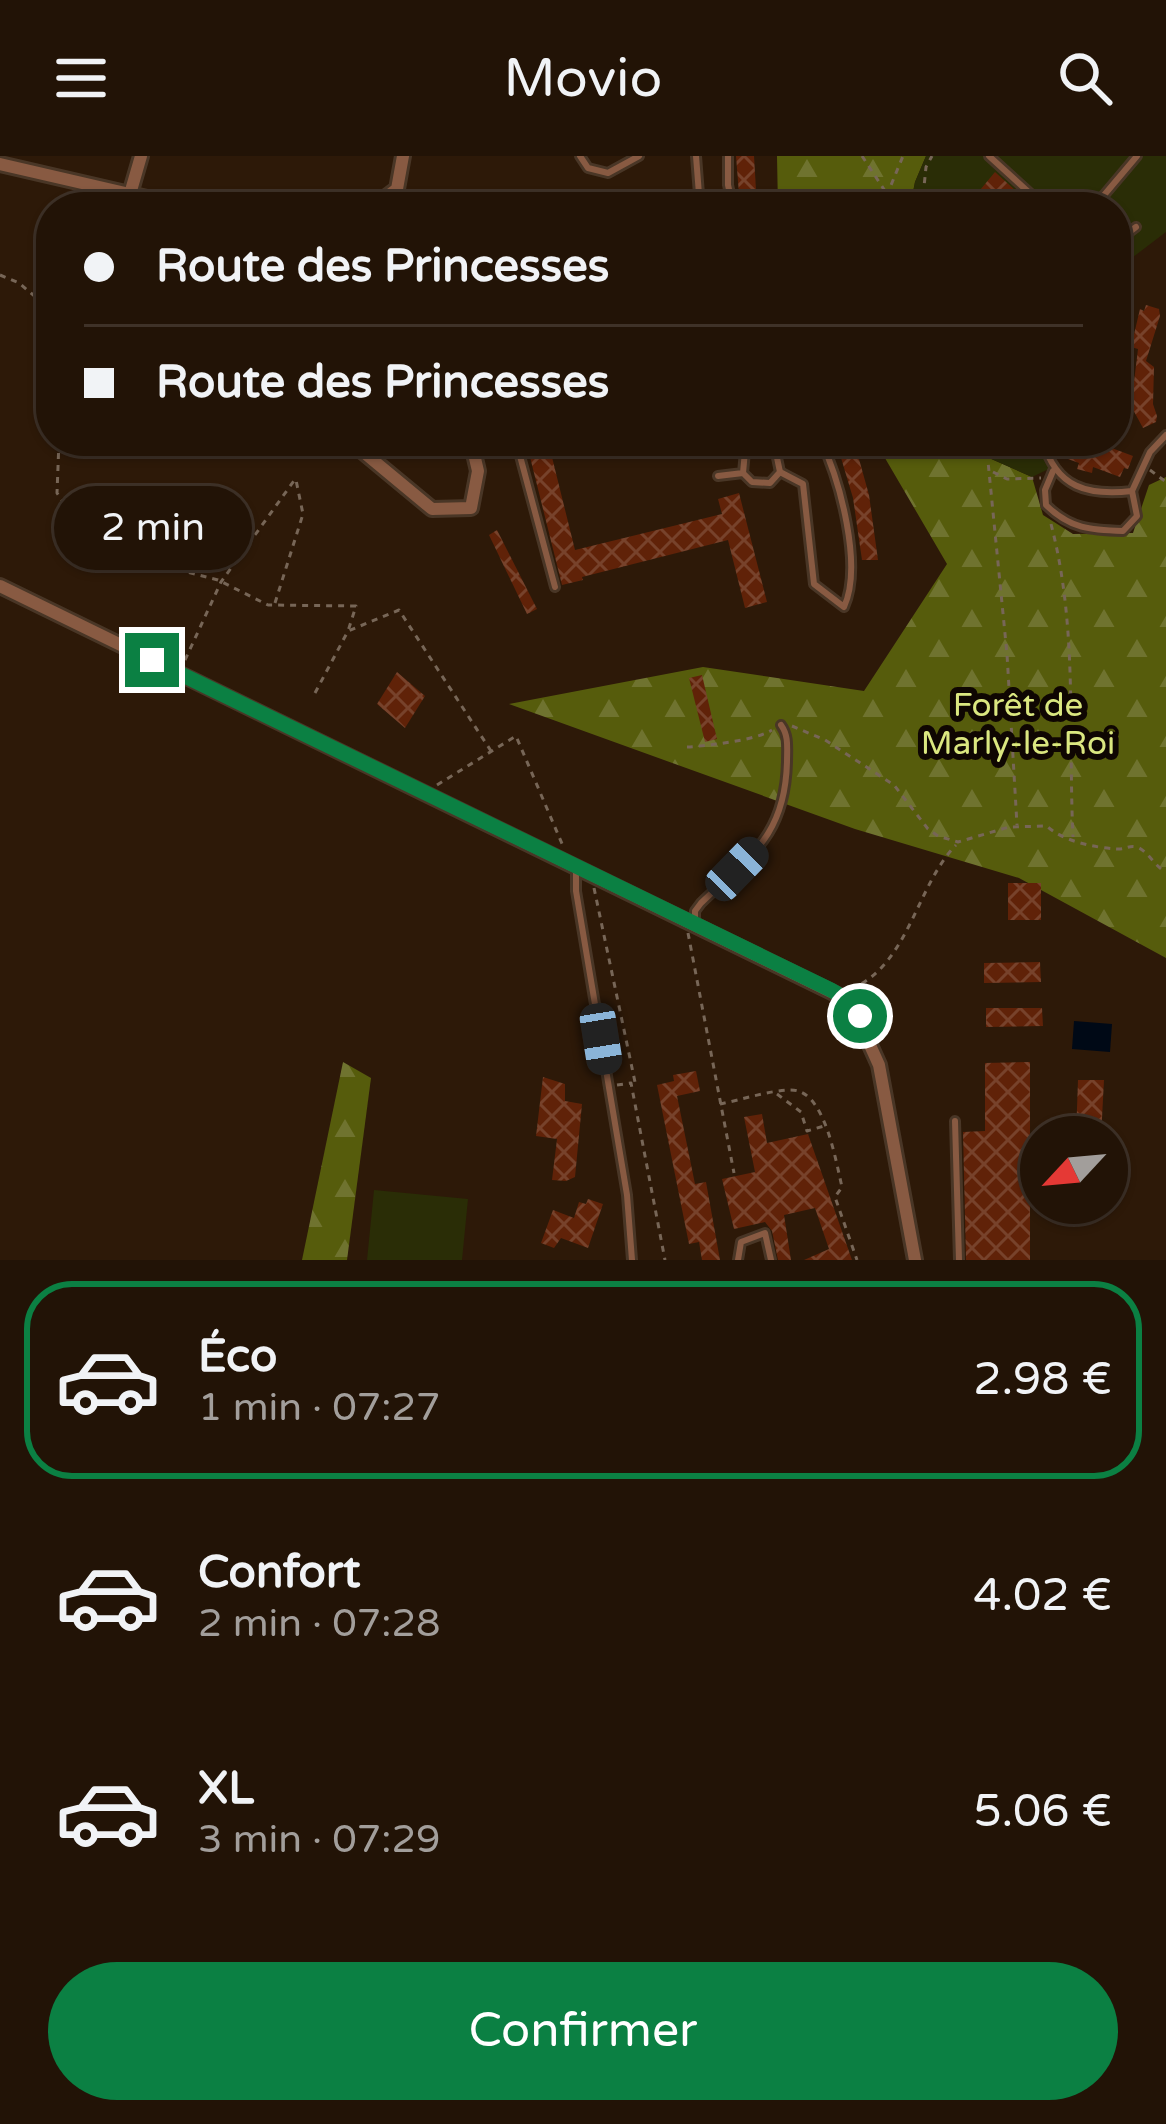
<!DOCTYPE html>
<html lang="fr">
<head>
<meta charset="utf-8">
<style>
	:root { --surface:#221306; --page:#2e2014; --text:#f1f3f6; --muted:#a29e9b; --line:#3f3228; --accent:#0b8043 }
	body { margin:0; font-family:"Varela Round",sans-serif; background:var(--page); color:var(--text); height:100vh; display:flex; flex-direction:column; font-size:45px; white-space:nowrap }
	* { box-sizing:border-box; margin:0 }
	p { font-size:39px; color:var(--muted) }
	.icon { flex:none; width:66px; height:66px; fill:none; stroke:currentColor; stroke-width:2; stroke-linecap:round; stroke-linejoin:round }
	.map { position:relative; height:1104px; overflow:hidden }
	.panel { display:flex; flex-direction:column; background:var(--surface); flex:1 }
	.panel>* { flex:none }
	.top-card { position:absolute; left:36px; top:36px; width:1095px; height:264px; border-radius:48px; box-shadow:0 3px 9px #0004,0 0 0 3px var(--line); display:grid; align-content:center; height:264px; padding:0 48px; background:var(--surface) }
	.needle { width:78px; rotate:244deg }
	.buttons { position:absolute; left:1020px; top:960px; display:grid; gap:24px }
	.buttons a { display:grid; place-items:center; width:108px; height:108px; border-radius:50%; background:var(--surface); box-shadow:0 3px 9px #0004,0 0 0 3px var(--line); font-size:60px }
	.end { position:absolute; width:54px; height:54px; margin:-27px; border:15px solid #0b8043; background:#fff; box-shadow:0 0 0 6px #fff }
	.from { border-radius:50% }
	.bubble { position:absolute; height:84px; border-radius:42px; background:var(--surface); box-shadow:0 3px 9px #0004,0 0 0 3px var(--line); font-size:39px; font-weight:600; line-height:84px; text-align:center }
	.car { position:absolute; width:36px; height:72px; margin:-36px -18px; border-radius:15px; box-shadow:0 0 9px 3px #0007; background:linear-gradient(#222 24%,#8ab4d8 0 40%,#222 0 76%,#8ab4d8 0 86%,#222 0) }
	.top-card b { display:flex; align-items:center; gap:42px; height:114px; font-size:45px }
	.top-card b+b { border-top:3px solid var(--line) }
	.top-card i { width:30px; height:30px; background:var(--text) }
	ul { padding:21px 0 0; list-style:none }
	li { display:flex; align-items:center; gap:36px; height:198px; margin:0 24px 18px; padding:0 24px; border:6px solid transparent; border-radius:48px }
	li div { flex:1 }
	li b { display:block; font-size:45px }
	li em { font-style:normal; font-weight:600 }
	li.active { border-color:var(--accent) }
	li>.icon { width:108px; height:108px; stroke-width:1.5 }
	.button { display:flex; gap:24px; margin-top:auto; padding:24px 48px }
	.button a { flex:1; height:138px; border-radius:72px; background:var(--accent); color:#fff; font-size:48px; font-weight:600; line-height:138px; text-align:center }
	header { display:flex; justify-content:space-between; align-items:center; height:156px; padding:0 48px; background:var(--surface); font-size:54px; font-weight:600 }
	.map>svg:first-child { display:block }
</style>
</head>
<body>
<header><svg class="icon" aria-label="menu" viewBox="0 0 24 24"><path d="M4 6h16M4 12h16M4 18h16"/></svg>Movio<svg class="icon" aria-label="search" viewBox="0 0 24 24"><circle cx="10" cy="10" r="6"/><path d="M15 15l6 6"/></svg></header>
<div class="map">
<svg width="1166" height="1104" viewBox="0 0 1166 1104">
	<defs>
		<pattern id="forest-firs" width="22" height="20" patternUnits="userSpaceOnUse" patternTransform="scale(3)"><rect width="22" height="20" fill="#565c0c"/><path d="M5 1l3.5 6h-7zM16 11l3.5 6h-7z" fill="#6f732f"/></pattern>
		<pattern id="building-cross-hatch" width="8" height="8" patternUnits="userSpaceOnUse" patternTransform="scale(3)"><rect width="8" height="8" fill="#602208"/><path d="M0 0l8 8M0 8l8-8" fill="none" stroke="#77422b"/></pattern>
	</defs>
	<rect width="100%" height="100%" fill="#2d1908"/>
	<!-- forest -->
	<g fill="url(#forest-firs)">
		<path d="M777,0H926L915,26L910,51H778Z"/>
		<path d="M875,285H971V294L1032,321L1043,359L1073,378L1133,377L1149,329L1166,321V802L1019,722L855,673L509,548L703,511L864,535L947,408Z"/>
		<path d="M343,906L371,922L347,1104H302Z"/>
	</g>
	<!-- pitch -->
	<g fill="#2a2d06">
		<path d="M926,0H1166V76L1120,111L1116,126V51H910L915,26Z"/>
		<path d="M971,285H1051L1057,309L1032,321L971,294Z"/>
		<path d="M374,1034L468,1043L462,1104H367Z"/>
	</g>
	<!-- water -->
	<path fill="#000916" d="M1074,865L1112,868L1110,896L1072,893Z"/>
	<!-- building -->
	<g fill="url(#building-cross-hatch)">
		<path d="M736,0H754L757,51H740Z"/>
		<path d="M995,16L1034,51H966Z"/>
		<path d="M1146,149L1159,153L1160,160L1146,205L1154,211L1153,248L1157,260L1156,266L1143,272L1131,250L1138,193L1131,191L1140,153L1144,155Z"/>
		<path d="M526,285H548L575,394L722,358L718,343L739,337L767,446L745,452L728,384L582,421L583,424L562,429Z"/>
		<path d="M836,285H854L869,339L878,404H862L853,342Z"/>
		<path d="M1091,288L1100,291L1101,288L1133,300L1128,313L1124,312L1120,321L1093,311L1092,317L1077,313L1079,307L1065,302L1070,289L1083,294Z"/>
		<path d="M497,374L537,453L527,458L489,379Z"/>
		<path d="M397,516L425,540L405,572L377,548Z"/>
		<path d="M702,519L717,583L705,586L689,522Z"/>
		<rect x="1008" y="727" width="33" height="37"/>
		<path d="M1040,806L1041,826L984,827V807Z"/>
		<path d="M986,852H1042L1043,870L986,871Z"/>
		<path d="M1030,906V1104H966L963,976L985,975V907Z"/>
		<path d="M696,915L700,935L677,940L695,1028L706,1026L720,1104H702L699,1086L689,1088L657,929L674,925L673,919Z"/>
		<path d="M543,921L565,928V945L582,948L575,1021L566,1025L552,1024L557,983L536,980Z"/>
		<path d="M1078,924H1104L1101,981H1076Z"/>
		<path d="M762,958L767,987L808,978L852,1104H804L829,1093L815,1052L784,1059L791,1104H778L772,1075L765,1066L734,1073L722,1023L755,1016L744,961Z"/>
		<path d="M588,1043L603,1048L588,1092L561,1082L554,1092L541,1087L553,1054L574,1062L579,1046L586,1048Z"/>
	</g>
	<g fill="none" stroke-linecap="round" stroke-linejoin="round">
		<defs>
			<g id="service">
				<path d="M580,0L588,12L608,17L639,0"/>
				<path d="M696,0L700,51"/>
				<path d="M728,0V29L733,51"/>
				<path d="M989,0L1045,51"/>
				<path d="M1094,51L1137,0"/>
				<path d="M1116,86L1136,71"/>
				<path d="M516,285L555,431"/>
				<path d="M1043,285C1056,332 1088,340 1132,335L1150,296L1166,279"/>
				<path d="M1053,315L1045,334L1046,349C1070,373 1091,374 1123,375L1137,360L1132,335"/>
				<path d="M780,316L803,328L814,428L844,451C863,410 840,325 821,285"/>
				<path d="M718,320L743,317L752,326L770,327L780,316L776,297L760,288L745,295L743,317"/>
				<path d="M576,710V735L627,1039L632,1104"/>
				<path d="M695,768V755L701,747C751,699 785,680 787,606C787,592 789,580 781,569"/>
				<path d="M955,965L959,1104"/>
				<path d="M738,1104L741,1086L765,1077L771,1104"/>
			</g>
			<g id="minor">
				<path d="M0,8L147,42L203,51"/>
				<path d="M130,38L141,0"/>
				<path d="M334,51H350"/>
				<path d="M373,51L397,33L403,0"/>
				<path d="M350,285L432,353L471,352L478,315L471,285"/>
				<path d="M0,430L850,845L879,909L915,1104"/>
			</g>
		</defs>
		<!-- service casing -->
		<use href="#service" stroke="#493626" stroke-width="12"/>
		<!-- minor casing -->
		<use href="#minor" stroke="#493626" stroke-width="18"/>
		<!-- path -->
		<g stroke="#776657" stroke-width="3" stroke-dasharray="6 6" stroke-linecap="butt">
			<path d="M862,0L887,38"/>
			<path d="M882,51L903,0"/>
			<path d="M922,51L926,11L932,0"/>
			<path d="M0,119L19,127L51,154"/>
			<path d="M59,285L57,337L95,392L218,424L268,449L356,450L348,475"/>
			<path d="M986,285L1007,498L1017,669"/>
			<path d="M1150,314L1166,326"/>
			<path d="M993,316L1007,323L1041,322"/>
			<path d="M1051,368C1078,471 1068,576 1073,681"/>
			<path d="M275,447L303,358L296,324"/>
			<path d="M185,504L221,426L296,322"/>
			<path d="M315,537L348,475L399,454L491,595"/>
			<path d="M792,570L825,584L894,629L928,673L938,680L958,686L1009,671L1047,670C1062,685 1095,692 1118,693C1127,693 1129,689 1137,691C1149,696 1154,710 1166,716"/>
			<path d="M687,591C707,590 757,584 772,574"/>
			<path d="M437,629L516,580L563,690"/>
			<path d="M594,732L635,926L631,927"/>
			<path d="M688,777L734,1017"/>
			<path d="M851,833C909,809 916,730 956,689"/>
			<path d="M617,929L631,927L665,1104"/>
			<path d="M777,938L801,956L807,975L824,970"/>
			<path d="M720,948C737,945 783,930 798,935C826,943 836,1006 842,1031L835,1041L857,1104"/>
		</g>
		<!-- service -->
		<use href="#service" stroke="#885a42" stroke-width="6"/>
		<!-- minor -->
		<use href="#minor" stroke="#885a42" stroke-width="12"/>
	</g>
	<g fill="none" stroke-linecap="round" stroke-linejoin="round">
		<!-- route -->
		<path stroke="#0b8043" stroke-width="15" d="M152,504L831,834L850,845L860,860"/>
	</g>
	<g text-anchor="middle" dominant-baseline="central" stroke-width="12" stroke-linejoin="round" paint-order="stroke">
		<!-- park labels -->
		<g font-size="33" fill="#dbe780" stroke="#0f0602">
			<text x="1018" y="549">Forêt de<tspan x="1018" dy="38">Marly-le-Roi</tspan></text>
		</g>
	</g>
</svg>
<div class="buttons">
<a><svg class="needle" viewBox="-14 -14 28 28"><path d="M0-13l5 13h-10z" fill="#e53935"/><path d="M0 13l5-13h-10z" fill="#a29e9b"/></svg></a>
</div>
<i class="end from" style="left:860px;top:860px"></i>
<i class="end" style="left:152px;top:504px"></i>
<div class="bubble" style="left:54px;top:330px;width:198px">2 min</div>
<i class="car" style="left:737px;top:713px;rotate:44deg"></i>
<i class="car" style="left:601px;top:883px;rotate:171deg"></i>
<div class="top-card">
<b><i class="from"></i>Route des Princesses</b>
<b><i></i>Route des Princesses</b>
</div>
</div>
<section class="panel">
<ul>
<li class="active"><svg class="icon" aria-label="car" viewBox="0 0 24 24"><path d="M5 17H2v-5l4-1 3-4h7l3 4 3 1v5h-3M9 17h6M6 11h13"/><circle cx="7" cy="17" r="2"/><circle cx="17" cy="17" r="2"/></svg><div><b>Éco</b><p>1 min · 07:27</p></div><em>2.98 €</em></li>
<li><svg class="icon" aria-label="car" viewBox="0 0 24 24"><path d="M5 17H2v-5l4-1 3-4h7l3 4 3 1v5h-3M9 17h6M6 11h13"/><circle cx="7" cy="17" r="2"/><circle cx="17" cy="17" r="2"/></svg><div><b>Confort</b><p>2 min · 07:28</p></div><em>4.02 €</em></li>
<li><svg class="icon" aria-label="car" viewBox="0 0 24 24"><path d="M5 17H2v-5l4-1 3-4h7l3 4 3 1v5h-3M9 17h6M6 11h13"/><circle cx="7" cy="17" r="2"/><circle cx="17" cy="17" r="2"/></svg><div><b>XL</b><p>3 min · 07:29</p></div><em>5.06 €</em></li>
</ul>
<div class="button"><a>Confirmer</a></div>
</section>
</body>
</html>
